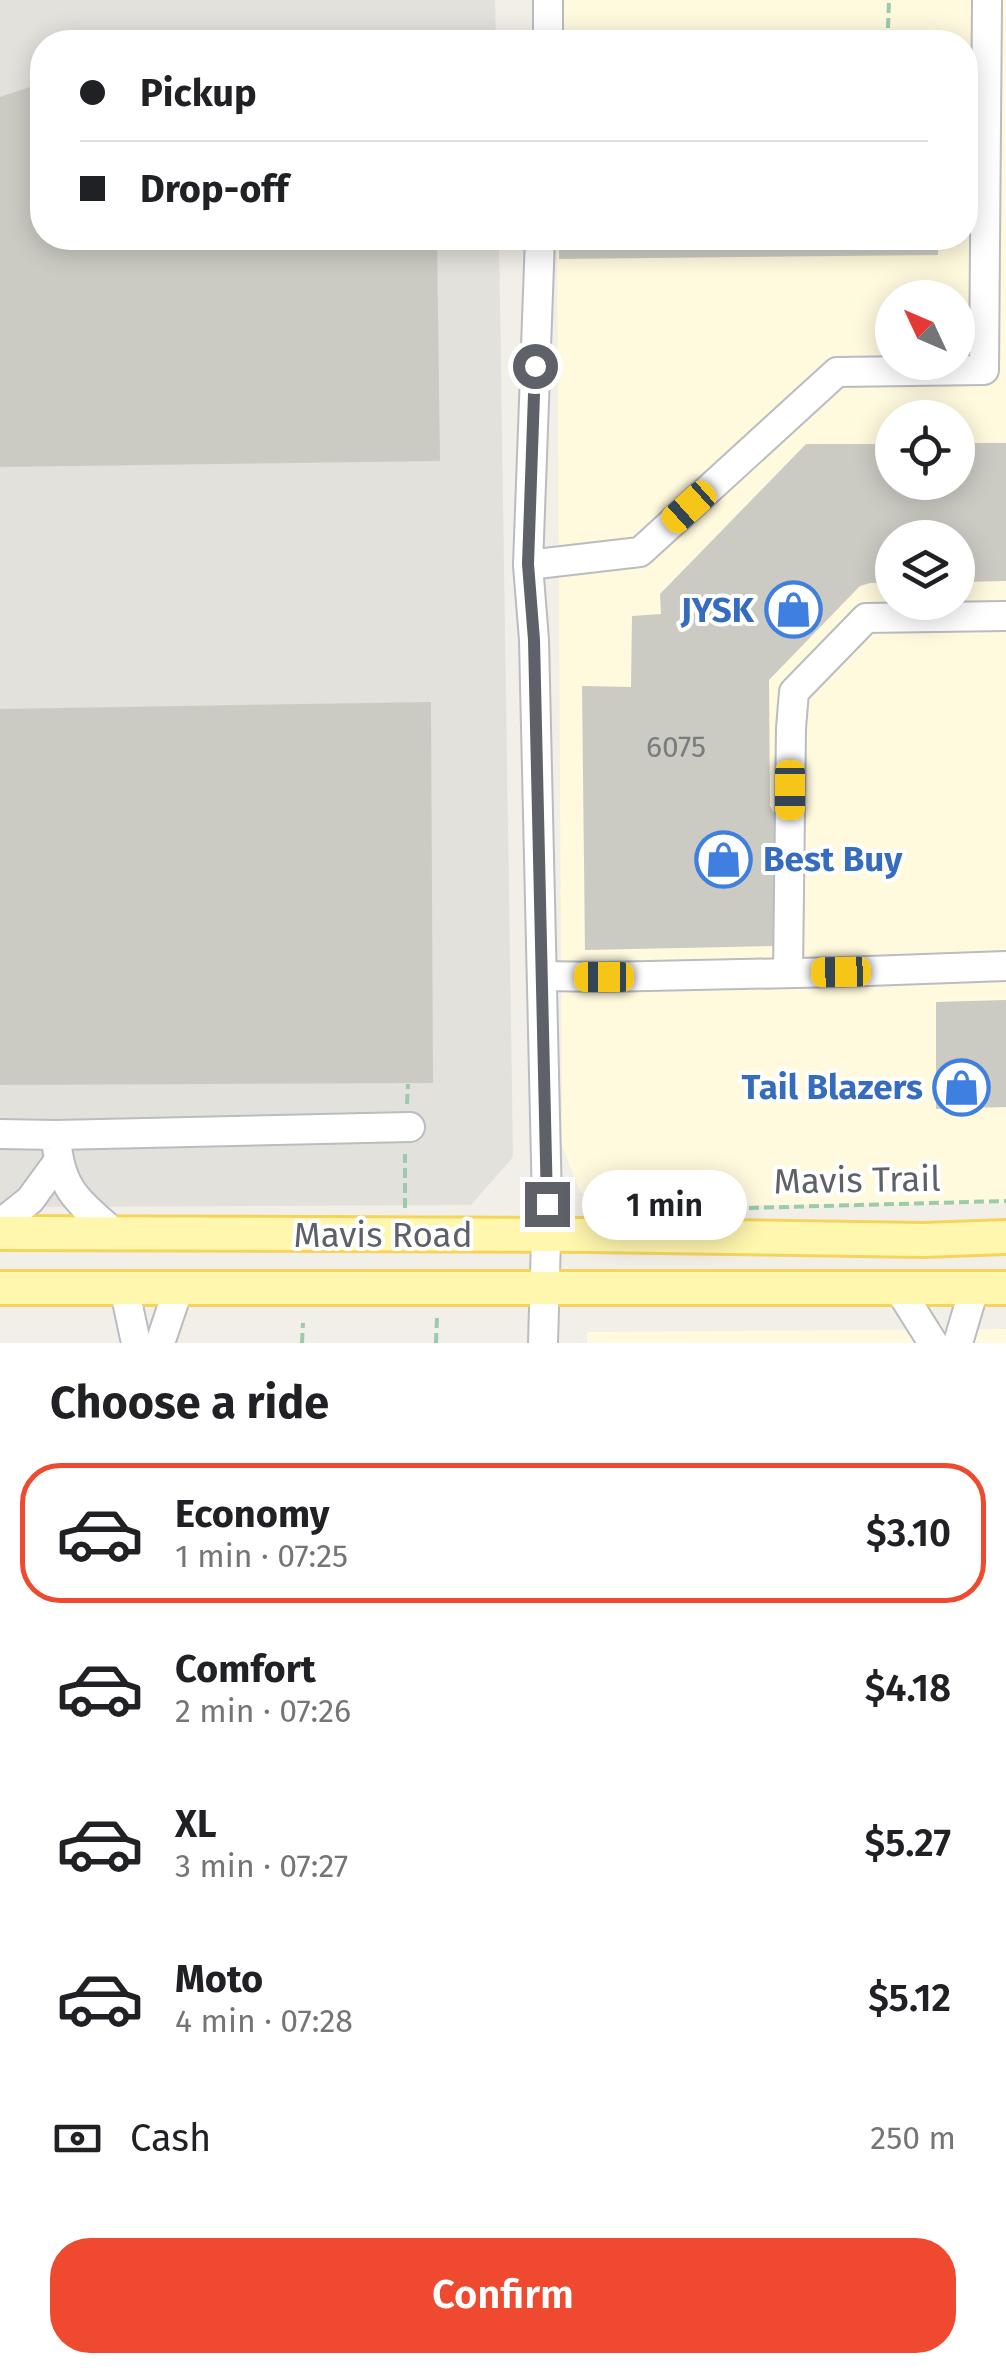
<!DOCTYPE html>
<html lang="en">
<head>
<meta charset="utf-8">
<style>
	:root { --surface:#fff; --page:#f2f2f2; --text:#202124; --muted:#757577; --line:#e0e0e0; --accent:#ef4a2f }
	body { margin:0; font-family:"Fira Sans",sans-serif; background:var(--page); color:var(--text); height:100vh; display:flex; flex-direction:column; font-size:38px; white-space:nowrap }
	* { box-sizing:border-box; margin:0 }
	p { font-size:32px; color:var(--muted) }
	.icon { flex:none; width:55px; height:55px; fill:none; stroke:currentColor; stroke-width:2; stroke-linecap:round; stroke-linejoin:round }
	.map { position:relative; height:1343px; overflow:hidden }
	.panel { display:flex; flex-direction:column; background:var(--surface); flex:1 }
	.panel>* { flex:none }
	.guide { position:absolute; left:30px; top:30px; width:948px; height:220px; border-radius:40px; box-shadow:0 5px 25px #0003; display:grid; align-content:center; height:220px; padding:0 50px; background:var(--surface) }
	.needle { width:65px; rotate:314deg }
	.controls { position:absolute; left:875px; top:280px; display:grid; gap:20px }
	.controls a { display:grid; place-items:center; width:100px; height:100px; border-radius:50%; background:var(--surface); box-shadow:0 5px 25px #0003; font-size:50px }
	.end { position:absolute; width:45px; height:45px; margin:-22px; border:12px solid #5e6268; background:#fff; box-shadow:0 0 0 5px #fff }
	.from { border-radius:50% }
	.bubble { position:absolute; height:70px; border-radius:35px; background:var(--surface); box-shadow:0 5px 25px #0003; font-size:32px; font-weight:600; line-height:70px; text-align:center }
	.car { position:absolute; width:30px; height:60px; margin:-30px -15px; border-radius:12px; box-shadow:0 0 8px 2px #0007; background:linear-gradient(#f5c518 24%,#345 0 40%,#f5c518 0 76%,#345 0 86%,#f5c518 0) }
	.guide b { display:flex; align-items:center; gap:35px; height:95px; font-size:38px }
	.guide b+b { border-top:2px solid var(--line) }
	.guide i { width:25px; height:25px; background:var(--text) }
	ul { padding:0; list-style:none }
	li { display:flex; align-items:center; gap:30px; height:140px; margin:0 20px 15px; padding:0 30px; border:5px solid transparent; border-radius:40px }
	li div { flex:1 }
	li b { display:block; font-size:38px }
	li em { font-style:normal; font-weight:600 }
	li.current { border-color:var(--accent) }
	li>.icon { width:90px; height:90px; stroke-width:1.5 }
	h2 { padding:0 50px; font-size:45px; line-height:120px }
	.pay { display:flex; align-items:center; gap:25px; height:110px; padding:0 50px; font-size:38px }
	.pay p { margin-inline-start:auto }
	.cta { display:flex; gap:20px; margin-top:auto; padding:20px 50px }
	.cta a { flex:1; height:115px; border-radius:40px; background:var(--accent); color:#fff; font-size:40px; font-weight:600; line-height:115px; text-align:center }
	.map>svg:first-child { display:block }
</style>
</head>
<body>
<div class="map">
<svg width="1006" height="1343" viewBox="0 0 1006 1343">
	<rect width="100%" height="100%" fill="#f1efe7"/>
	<!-- commercial -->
	<g fill="#fff9de" fill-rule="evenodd">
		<path d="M555,0H1006V1203L598,1207L580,1191L562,1146L557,238H965V42H556ZM892,298H958V362H892ZM892,418H958V482H892ZM892,538H958V602H892Z"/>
		<path d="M1006,1329V1343H587V1332Z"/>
	</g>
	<!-- industrial -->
	<path fill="#e2e1db" d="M0,0H495L496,42H42V238H499L513,1157L471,1205L0,1207Z"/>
	<!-- building -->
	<g fill="#cccbc3">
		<path d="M33,86H42V238H437L440,461L0,467V97Z"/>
		<path d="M559,238H938V255L559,259Z"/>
		<path d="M958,443H1006V581L958,582V538H892V582L870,583L860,586L769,680L770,806L777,817L774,946L585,950L582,686L631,687L632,616L661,614L660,594L806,444H892V482H958Z"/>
		<path d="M431,702L433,1083L0,1085V709Z"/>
		<path d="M1006,1000V1107L936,1109V1002Z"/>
	</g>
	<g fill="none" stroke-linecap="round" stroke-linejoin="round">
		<defs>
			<g id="minor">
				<path d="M548,42V0"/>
				<path d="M540,238L528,565L534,640L547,1204L543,1343"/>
				<path d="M528,565L640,552L837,372L984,370L987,0"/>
				<path d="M788,973L791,728L794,692L866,618L1006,616"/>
				<path d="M542,976L603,977L841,972L1006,966"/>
				<path d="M0,1134L56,1135C59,1189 77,1200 115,1234"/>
				<path d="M56,1135L410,1127"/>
				<path d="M0,1224L30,1200L57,1163"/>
				<path d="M124,1287L136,1343"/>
				<path d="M899,1289L933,1343"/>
				<path d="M160,1343L179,1287"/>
				<path d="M958,1343L974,1289"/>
			</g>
			<g id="major">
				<path d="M0,1233L590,1235L923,1240L1006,1237"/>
				<path d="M0,1288H1006"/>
			</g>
		</defs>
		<!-- minor casing -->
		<use href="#minor" stroke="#b9bcc1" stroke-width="32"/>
		<!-- major casing -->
		<use href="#major" stroke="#f6d45b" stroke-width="38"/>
		<!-- path -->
		<g stroke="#9ccaac" stroke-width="4" stroke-dasharray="10 5" stroke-linecap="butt">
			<path d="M888,28L889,0"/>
			<path d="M407,1104L408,1084"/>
			<path d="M405,1208V1154"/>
			<path d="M749,1208L1006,1201"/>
			<path d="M302,1343L303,1323"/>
			<path d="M436,1343L437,1317"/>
		</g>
		<!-- minor -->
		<use href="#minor" stroke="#fff" stroke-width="28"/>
		<!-- major -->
		<use href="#major" stroke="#fff7ae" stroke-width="32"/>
	</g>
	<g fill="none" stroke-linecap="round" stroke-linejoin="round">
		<!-- route -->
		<path stroke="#5e6268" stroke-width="12" d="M535,366L528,564L534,640L547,1204"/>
	</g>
	<!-- icons -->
	<defs>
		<symbol id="shop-ring" viewBox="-11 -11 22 22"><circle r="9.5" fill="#fff" stroke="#3f7fe0" stroke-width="1.5"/><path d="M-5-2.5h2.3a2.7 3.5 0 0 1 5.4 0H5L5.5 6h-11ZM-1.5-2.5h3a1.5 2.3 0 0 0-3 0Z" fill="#3f7fe0"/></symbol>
	</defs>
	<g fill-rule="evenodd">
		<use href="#shop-ring" x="762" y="578" width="63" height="63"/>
		<use href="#shop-ring" x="692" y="828" width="63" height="63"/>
		<use href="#shop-ring" x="930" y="1056" width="63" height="63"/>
	</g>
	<g text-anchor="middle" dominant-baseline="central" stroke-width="8" stroke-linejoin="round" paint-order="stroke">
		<!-- number labels -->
		<g font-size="30" fill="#7a7c7f">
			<text x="676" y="747">6075</text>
		</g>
		<!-- shop labels -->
		<g font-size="35" font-weight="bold" fill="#366cbe" stroke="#fff" text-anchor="end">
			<text x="754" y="610">JYSK</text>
			<text x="763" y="859" text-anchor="start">Best Buy</text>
			<text x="923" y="1087">Tail Blazers</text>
		</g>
		<!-- street labels -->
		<g font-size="35" fill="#5e6268" stroke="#fff">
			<text transform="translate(857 1180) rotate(-1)">Mavis Trail</text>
			<text x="383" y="1235">Mavis Road</text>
		</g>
	</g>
</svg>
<div class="controls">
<a><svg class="needle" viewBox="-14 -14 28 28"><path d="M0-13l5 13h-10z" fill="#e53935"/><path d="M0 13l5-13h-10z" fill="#757577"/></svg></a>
<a><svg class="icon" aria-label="locate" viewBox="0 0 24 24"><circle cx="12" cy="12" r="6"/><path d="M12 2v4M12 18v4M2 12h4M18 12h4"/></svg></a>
<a><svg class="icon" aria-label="layers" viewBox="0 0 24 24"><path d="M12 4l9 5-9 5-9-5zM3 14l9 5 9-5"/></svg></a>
</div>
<i class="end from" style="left:535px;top:366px"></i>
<i class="end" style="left:547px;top:1204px"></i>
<div class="bubble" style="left:582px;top:1170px;width:165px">1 min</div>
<i class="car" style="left:689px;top:507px;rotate:228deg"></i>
<i class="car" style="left:790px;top:790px;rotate:180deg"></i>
<i class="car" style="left:841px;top:972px;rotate:269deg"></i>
<i class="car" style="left:604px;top:977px;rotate:270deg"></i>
<div class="guide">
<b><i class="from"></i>Pickup</b>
<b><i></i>Drop-off</b>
</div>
</div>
<section class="panel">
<h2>Choose a ride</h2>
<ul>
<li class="current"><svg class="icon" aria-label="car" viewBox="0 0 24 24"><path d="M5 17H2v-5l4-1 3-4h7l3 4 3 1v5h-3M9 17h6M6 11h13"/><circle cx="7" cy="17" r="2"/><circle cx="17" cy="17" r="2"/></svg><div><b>Economy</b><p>1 min · 07:25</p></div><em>$3.10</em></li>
<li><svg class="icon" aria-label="car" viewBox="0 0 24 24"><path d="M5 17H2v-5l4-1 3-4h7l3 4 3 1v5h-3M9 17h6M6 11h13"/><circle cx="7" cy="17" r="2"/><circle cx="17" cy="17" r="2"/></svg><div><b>Comfort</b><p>2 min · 07:26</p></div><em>$4.18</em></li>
<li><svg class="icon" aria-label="car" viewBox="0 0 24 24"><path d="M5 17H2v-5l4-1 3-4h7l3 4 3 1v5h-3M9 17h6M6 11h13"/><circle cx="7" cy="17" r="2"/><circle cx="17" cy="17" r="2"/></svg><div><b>XL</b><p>3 min · 07:27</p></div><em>$5.27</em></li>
<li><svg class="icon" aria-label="car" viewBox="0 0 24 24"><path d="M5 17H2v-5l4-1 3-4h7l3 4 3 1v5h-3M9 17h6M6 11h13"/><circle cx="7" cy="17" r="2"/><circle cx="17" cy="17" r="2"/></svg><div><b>Moto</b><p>4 min · 07:28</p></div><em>$5.12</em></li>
</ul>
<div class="pay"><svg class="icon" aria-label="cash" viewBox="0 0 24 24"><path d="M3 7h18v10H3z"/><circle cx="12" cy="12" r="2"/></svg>Cash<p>250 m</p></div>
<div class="cta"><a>Confirm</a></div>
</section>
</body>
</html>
